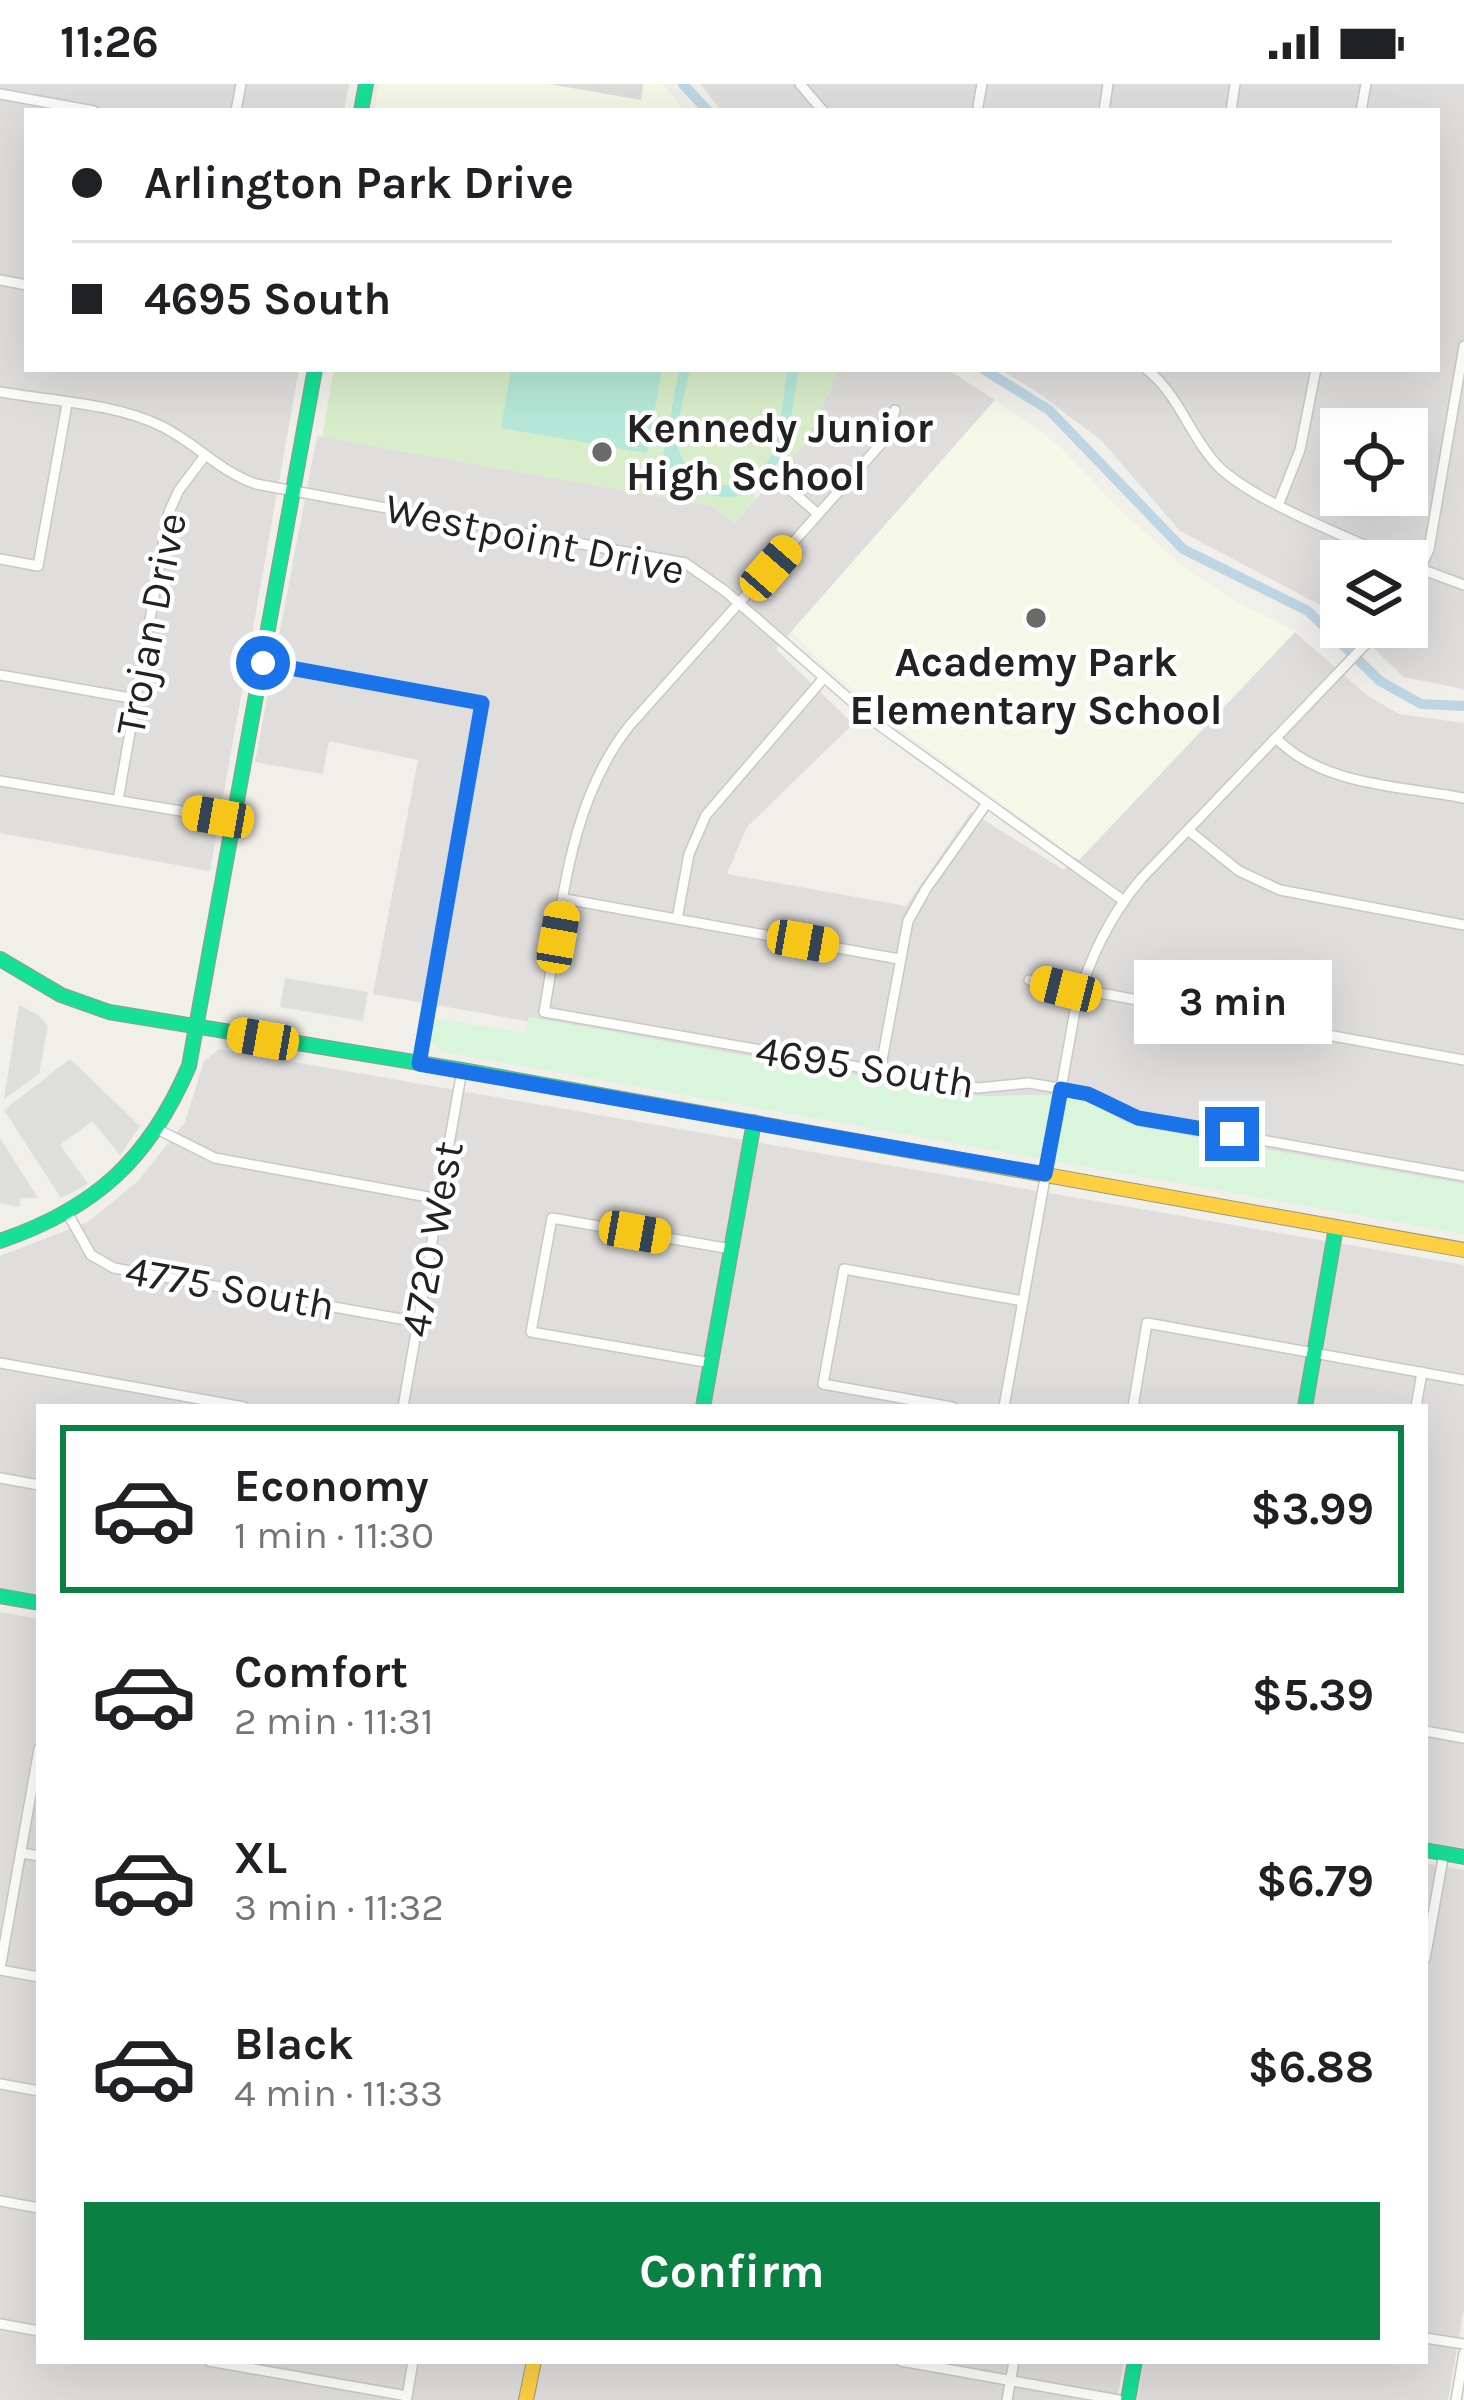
<!DOCTYPE html>
<html lang="en">
<head>
<meta charset="utf-8">
<style>
	:root { --surface:#fff; --page:#f6f6f6; --text:#202124; --muted:#757577; --line:#e0e0e0; --accent:#0b8043 }
	body { margin:0; font-family:Karla,sans-serif; background:var(--page); color:var(--text); height:100vh; display:flex; flex-direction:column; font-size:45px; white-space:nowrap }
	* { box-sizing:border-box; margin:0 }
	p { font-size:39px; color:var(--muted) }
	.icon { flex:none; width:66px; height:66px; fill:none; stroke:currentColor; stroke-width:2; stroke-linecap:round; stroke-linejoin:round }
	.map { position:relative; flex:1; overflow:hidden }
	.details { position:absolute; left:36px; top:1320px; width:1392px; height:960px; display:flex; flex-direction:column; background:var(--surface); border-radius:0px; box-shadow:0 12px 48px #0002 }
	.details>* { flex:none }
	.banner { position:absolute; left:24px; top:24px; width:1416px; height:264px; border-radius:0px; box-shadow:0 12px 48px #0002; display:grid; align-content:center; height:264px; padding:0 48px; background:var(--surface) }
	.controls { position:absolute; left:1320px; top:324px; display:grid; gap:24px }
	.controls a { display:grid; place-items:center; width:108px; height:108px; border-radius:0px; background:var(--surface); box-shadow:0 12px 48px #0002; font-size:60px }
	.end { position:absolute; width:54px; height:54px; margin:-27px; border:15px solid #1a73e8; background:#fff; box-shadow:0 0 0 6px #fff }
	.from { border-radius:50% }
	.bubble { position:absolute; height:84px; border-radius:0px; background:var(--surface); box-shadow:0 12px 48px #0002; font-size:39px; font-weight:700; line-height:84px; text-align:center }
	.car { position:absolute; width:36px; height:72px; margin:-36px -18px; border-radius:15px; box-shadow:0 0 9px 3px #0007; background:linear-gradient(#f5c518 24%,#345 0 40%,#f5c518 0 76%,#345 0 86%,#f5c518 0) }
	.banner b { display:flex; align-items:center; gap:42px; height:114px; font-size:45px }
	.banner b+b { border-top:3px solid var(--line) }
	.banner i { width:30px; height:30px; background:var(--text) }
	ul { padding:21px 0 0; list-style:none }
	li { display:flex; align-items:center; gap:36px; height:168px; margin:0 24px 18px; padding:0 24px; border:6px solid transparent; border-radius:0px }
	li div { flex:1 }
	li b { display:block; font-size:45px }
	li em { font-style:normal; font-weight:700 }
	li.on { border-color:var(--accent) }
	li>.icon { width:108px; height:108px; stroke-width:1.5 }
	.cta { display:flex; gap:24px; margin-top:auto; padding:24px 48px }
	.cta a { flex:1; height:138px; border-radius:0px; background:var(--accent); color:#fff; font-size:48px; font-weight:700; line-height:138px; text-align:center }
	.status { display:flex; justify-content:space-between; align-items:center; height:84px; padding:0 60px; background:var(--surface); direction:ltr }
	.status svg { height:33px; fill:currentColor }
	.map>svg:first-child { display:block }
</style>
</head>
<body>
<div class="status"><b>11:26</b><svg viewBox="0 0 49 12"><path d="M0 12V9h3v3zM5 12V6h3v6zM10 12V3h3v9zM15 12V0h3v12zM26 1h20v11H26zM47 4h2v5h-2z"/></svg></div>
<div class="map">
<svg width="1464" height="2316" viewBox="0 0 1464 2316">
	<rect width="100%" height="100%" fill="#f0efea"/>
	<!-- residential -->
	<g fill="#dfdedc" fill-rule="evenodd">
		<path d="M0,0H349L344,27H27V285H299L210,787L0,749Z"/>
		<path d="M701,0H1464V605L1403,593L1353,543H1407V477H1341V532L1180,447L1101,356L1034,306L999,285H1437V27H721ZM1341,345H1407V411H1341Z"/>
		<path d="M840,285H947L995,316L776,565L853,640L747,743L727,790L906,822L971,728L1064,786L1289,543L1368,612L1399,630L1464,639V1101L373,910L418,676L329,657L323,690L255,678L317,352L712,422L735,439L804,360Z"/>
		<path d="M219,965L1464,1181V1764L1425,1758V1323H39V1514L0,1508V1172L88,1138L138,1097L185,1038L204,977Z"/>
		<path d="M0,1528L39,1535V2277H1124L1117,2316H0Z"/>
		<path d="M1425,1779L1464,1786V2224L1448,2316H1137L1144,2277H1425Z"/>
	</g>
	<!-- education -->
	<g fill="#f6f8e7">
		<path d="M379,0H663L684,27H374Z"/>
		<path d="M995,316L1057,360L1121,427L1188,487L1241,520L1296,547L1079,776L902,646L823,580L792,547Z"/>
	</g>
	<!-- religious -->
	<g fill="#dededc">
		<path d="M549,0H643L641,16Z"/>
		<path d="M285,894L368,908L363,937L280,923Z"/>
		<path d="M19,921L38,931L48,942L39,990L4,1015Z"/>
		<path d="M70,975L140,1042L120,1071L92,1037L60,1061L88,1100L61,1114L4,1026Z"/>
		<path d="M0,1054L38,1114H21L19,1123L0,1119Z"/>
	</g>
	<!-- grass -->
	<g fill="#d8edc9">
		<path d="M334,285H679L659,392L672,379C701,402 713,422 752,407L756,415L735,439L712,422L322,353Z"/>
		<path d="M690,285H788C782,313 782,351 768,377C749,413 692,408 680,368C673,343 686,310 690,285Z"/>
		<path d="M799,285H840L804,360L790,376L783,369Z"/>
	</g>
	<!-- park -->
	<path fill="#d9f6dc" d="M529,933L969,1011C1008,1015 1047,1004 1087,1018C1106,1025 1120,1038 1141,1043L1464,1100V1150L443,968L431,958L433,934L525,949Z"/>
	<!-- pitch -->
	<g fill="#b5e8d8">
		<path d="M511,285H662L647,369L501,344Z"/>
		<path d="M679,285H690C686,310 673,343 680,368C692,408 749,413 768,377C782,351 782,313 788,285H799C790,331 790,411 727,413C703,413 686,400 673,381L670,394L659,392Z"/>
	</g>
	<g fill="none" stroke-linecap="round" stroke-linejoin="round">
		<!-- canal -->
		<g stroke="#bed6e3" stroke-width="10">
			<path d="M683,0L708,27"/>
			<path d="M983,285L1049,326L1183,465L1308,527L1380,597L1421,620L1464,622"/>
		</g>
		<defs>
			<g id="street">
				<path d="M800,0L823,27"/>
				<path d="M0,10L94,27"/>
				<path d="M978,22L982,0"/>
				<path d="M236,27L241,0"/>
				<path d="M1104,27L1108,0"/>
				<path d="M1231,27L1235,0"/>
				<path d="M1361,27L1366,0"/>
				<path d="M0,196L27,201"/>
				<path d="M1146,285C1179,310 1190,353 1218,382C1254,418 1351,454 1400,477"/>
				<path d="M0,308C51,317 112,319 159,341C194,357 218,387 256,400L685,479L725,507L879,641L1124,817"/>
				<path d="M895,326L888,352L630,641C566,721 562,830 544,928L978,1004L1028,999L1077,1007L1138,1034L1464,1092"/>
				<path d="M778,395L818,430"/>
				<path d="M1279,419L1300,366L1316,285"/>
				<path d="M0,475L38,482L67,320"/>
				<path d="M1407,480L1464,501"/>
				<path d="M1407,515L1429,465L1464,262"/>
				<path d="M263,579L482,619L419,980"/>
				<path d="M0,591L136,615"/>
				<path d="M1276,654C1322,702 1401,702 1464,714"/>
				<path d="M0,697L235,736"/>
				<path d="M118,716L169,428L179,406L204,373"/>
				<path d="M1188,746L1239,787L1280,806L1464,841"/>
				<path d="M565,815L899,875"/>
				<path d="M677,835L689,770L706,731L823,595"/>
				<path d="M1029,896L1464,976"/>
				<path d="M880,987L908,837L926,805L987,719"/>
				<path d="M159,1046L215,1074L439,1115"/>
				<path d="M68,1130L91,1171L114,1184L418,1238"/>
				<path d="M0,1279L244,1323"/>
				<path d="M711,1279L531,1248L552,1134L731,1165"/>
				<path d="M403,1323L462,986"/>
				<path d="M952,1323L823,1300L844,1185L1023,1217"/>
				<path d="M1004,1323L1076,921C1090,874 1109,833 1141,795L1382,543"/>
				<path d="M1133,1323L1147,1239L1464,1296"/>
				<path d="M1416,1323L1422,1288"/>
				<path d="M0,1394L39,1401"/>
				<path d="M1425,1647L1464,1654"/>
				<path d="M21,1769L39,1772"/>
				<path d="M1425,1875L1444,1769"/>
				<path d="M0,1885L39,1665"/>
				<path d="M0,1886L39,1893"/>
				<path d="M0,2000L39,2007"/>
				<path d="M0,2117L39,2124"/>
				<path d="M0,2240L39,2247"/>
				<path d="M1425,2254L1464,2260"/>
				<path d="M209,2277L407,2312"/>
				<path d="M901,2277L1119,2316"/>
				<path d="M407,2313L413,2277"/>
				<path d="M1007,2316L1014,2277"/>
				<path d="M1456,2316L1464,2269"/>
			</g>
			<g id="fast">
				<path d="M361,27L366,0"/>
				<path d="M0,875L61,911L109,928L462,986L934,1071"/>
				<path d="M0,1157C96,1124 149,1075 189,982L315,285"/>
				<path d="M703,1323L754,1038"/>
				<path d="M1305,1323L1336,1143"/>
				<path d="M0,1512L39,1519"/>
				<path d="M1425,1766L1464,1773"/>
				<path d="M1128,2316L1135,2277"/>
			</g>
			<g id="slow">
				<path d="M934,1071L1464,1166"/>
				<path d="M526,2316L534,2277"/>
			</g>
		</defs>
		<!-- street casing -->
		<use href="#street" stroke="#c9c8c6" stroke-width="12"/>
		<!-- fast casing -->
		<use href="#fast" stroke="#969b81" stroke-width="16"/>
		<!-- slow casing -->
		<use href="#slow" stroke="#969b81" stroke-width="16"/>
		<!-- street -->
		<use href="#street" stroke="#fdfdfc" stroke-width="9"/>
		<!-- fast -->
		<use href="#fast" stroke="#16e098" stroke-width="14"/>
		<!-- slow -->
		<use href="#slow" stroke="#ffcf43" stroke-width="14"/>
	</g>
	<g fill="none" stroke-linecap="round" stroke-linejoin="round">
		<!-- route -->
		<path stroke="#1a73e8" stroke-width="15" d="M263,579L482,619L419,980L1045,1090L1061,1005L1088,1010L1138,1034L1232,1050"/>
	</g>
	<!-- markers -->
	<g fill="#6a6a68" stroke="#fff" stroke-width="4.5">
		<circle cx="602" cy="368" r="12"/>
		<circle cx="1036" cy="534" r="12"/>
	</g>
	<g text-anchor="middle" dominant-baseline="central" stroke-width="9" stroke-linejoin="round" paint-order="stroke">
		<!-- poi labels -->
		<g font-size="42" font-weight="bold" fill="#222" stroke="#fff" text-anchor="start">
			<text x="626" y="344">Kennedy Junior<tspan x="626" dy="48">High School</tspan></text>
			<text x="1036" y="578" text-anchor="middle">Academy Park<tspan x="1036" dy="48">Elementary School</tspan></text>
		</g>
		<!-- street labels -->
		<g font-size="42" fill="#222" stroke="#fff">
			<text transform="translate(535 455) rotate(12)">Westpoint Drive</text>
			<text transform="translate(151 540) rotate(-79)">Trojan Drive</text>
			<text transform="translate(865 983) rotate(9)">4695 South</text>
			<text transform="translate(432 1155) rotate(-80)">4720 West</text>
			<text transform="translate(230 1204) rotate(10)">4775 South</text>
		</g>
	</g>
</svg>
<div class="controls">
<a><svg class="icon" aria-label="locate" viewBox="0 0 24 24"><circle cx="12" cy="12" r="6"/><path d="M12 2v4M12 18v4M2 12h4M18 12h4"/></svg></a>
<a><svg class="icon" aria-label="layers" viewBox="0 0 24 24"><path d="M12 4l9 5-9 5-9-5zM3 14l9 5 9-5"/></svg></a>
</div>
<i class="end from" style="left:263px;top:579px"></i>
<i class="end" style="left:1232px;top:1050px"></i>
<div class="bubble" style="left:1134px;top:876px;width:198px">3 min</div>
<i class="car" style="left:771px;top:484px;rotate:41deg"></i>
<i class="car" style="left:218px;top:733px;rotate:280deg"></i>
<i class="car" style="left:558px;top:853px;rotate:10deg"></i>
<i class="car" style="left:803px;top:857px;rotate:100deg"></i>
<i class="car" style="left:1066px;top:905px;rotate:284deg"></i>
<i class="car" style="left:263px;top:955px;rotate:280deg"></i>
<i class="car" style="left:635px;top:1148px;rotate:100deg"></i>
<div class="banner">
<b><i class="from"></i>Arlington Park Drive</b>
<b><i></i>4695 South</b>
</div>
<section class="details">
<ul>
<li class="on"><svg class="icon" aria-label="car" viewBox="0 0 24 24"><path d="M5 17H2v-5l4-1 3-4h7l3 4 3 1v5h-3M9 17h6M6 11h13"/><circle cx="7" cy="17" r="2"/><circle cx="17" cy="17" r="2"/></svg><div><b>Economy</b><p>1 min · 11:30</p></div><em>$3.99</em></li>
<li><svg class="icon" aria-label="car" viewBox="0 0 24 24"><path d="M5 17H2v-5l4-1 3-4h7l3 4 3 1v5h-3M9 17h6M6 11h13"/><circle cx="7" cy="17" r="2"/><circle cx="17" cy="17" r="2"/></svg><div><b>Comfort</b><p>2 min · 11:31</p></div><em>$5.39</em></li>
<li><svg class="icon" aria-label="car" viewBox="0 0 24 24"><path d="M5 17H2v-5l4-1 3-4h7l3 4 3 1v5h-3M9 17h6M6 11h13"/><circle cx="7" cy="17" r="2"/><circle cx="17" cy="17" r="2"/></svg><div><b>XL</b><p>3 min · 11:32</p></div><em>$6.79</em></li>
<li><svg class="icon" aria-label="car" viewBox="0 0 24 24"><path d="M5 17H2v-5l4-1 3-4h7l3 4 3 1v5h-3M9 17h6M6 11h13"/><circle cx="7" cy="17" r="2"/><circle cx="17" cy="17" r="2"/></svg><div><b>Black</b><p>4 min · 11:33</p></div><em>$6.88</em></li>
</ul>
<div class="cta"><a>Confirm</a></div>
</section>
</div>
</body>
</html>
